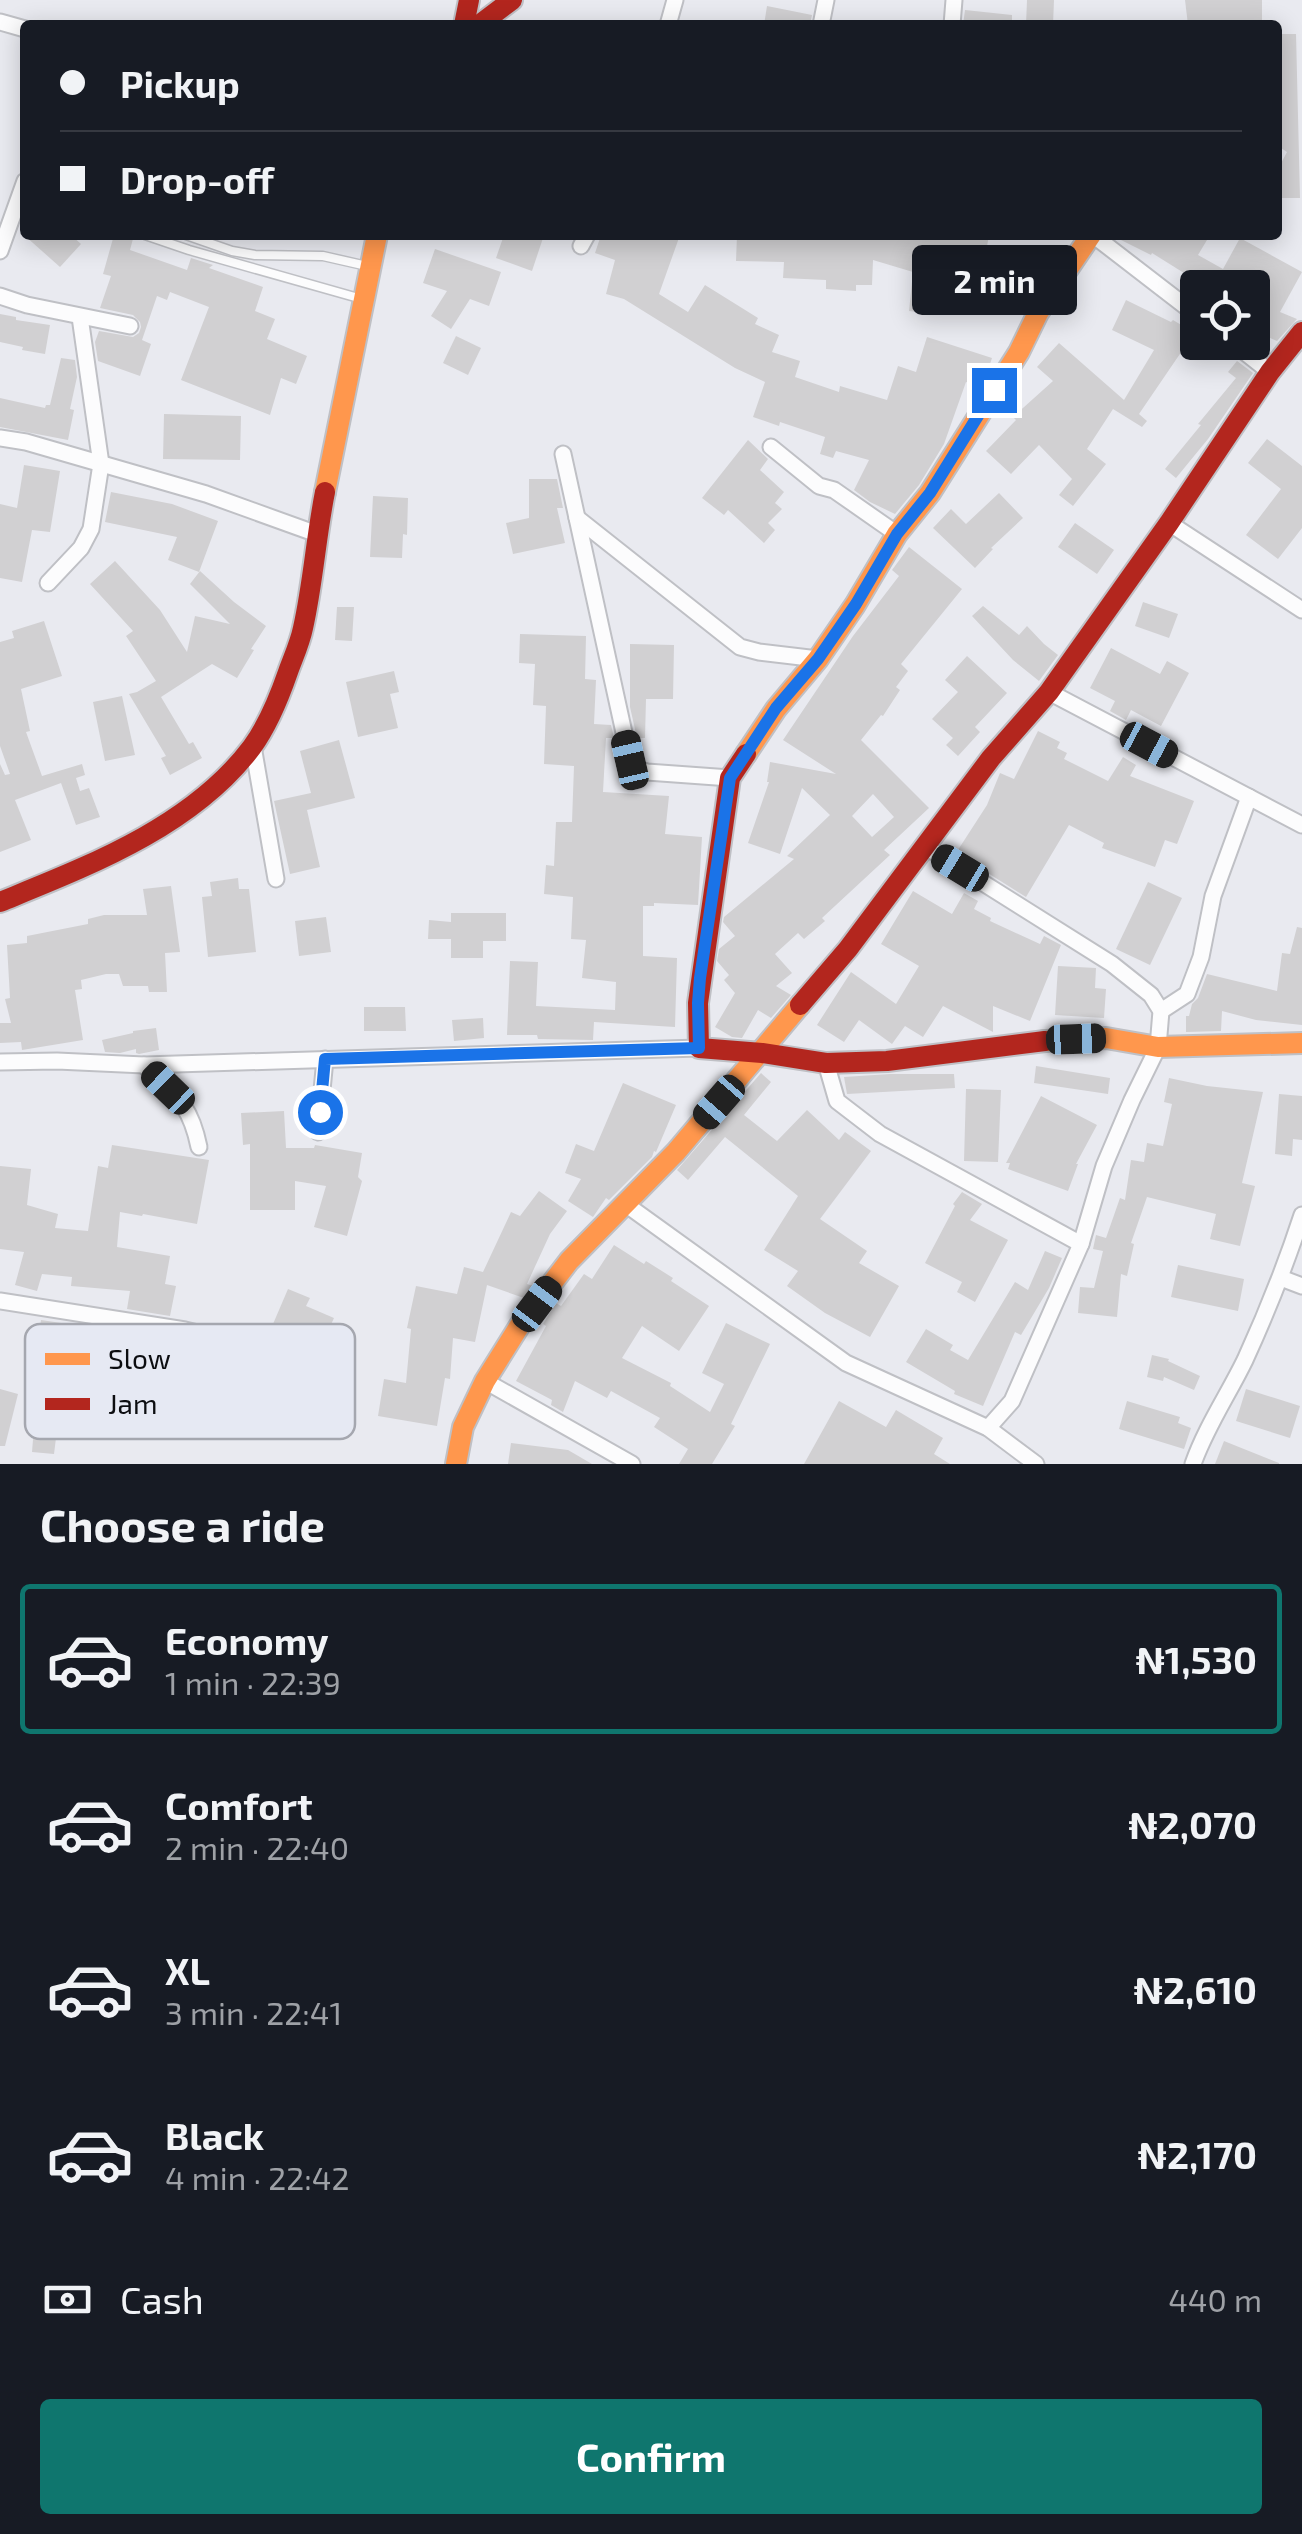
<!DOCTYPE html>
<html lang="en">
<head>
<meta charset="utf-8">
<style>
	:root { --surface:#171b24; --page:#20242c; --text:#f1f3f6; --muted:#9ea1a6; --line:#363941; --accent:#0f766e }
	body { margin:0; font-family:"Exo 2",sans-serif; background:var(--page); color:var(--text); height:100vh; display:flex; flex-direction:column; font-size:38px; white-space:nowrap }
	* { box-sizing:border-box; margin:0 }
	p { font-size:32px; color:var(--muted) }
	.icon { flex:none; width:55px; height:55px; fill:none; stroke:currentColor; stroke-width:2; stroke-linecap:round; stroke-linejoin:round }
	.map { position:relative; height:1464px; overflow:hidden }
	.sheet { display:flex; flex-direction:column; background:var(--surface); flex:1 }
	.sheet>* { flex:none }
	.banner { position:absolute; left:20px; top:20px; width:1262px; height:220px; border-radius:10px; box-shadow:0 5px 25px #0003; display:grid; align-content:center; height:220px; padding:0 40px; background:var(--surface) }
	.buttons { position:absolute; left:1180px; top:270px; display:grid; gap:20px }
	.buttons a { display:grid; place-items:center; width:90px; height:90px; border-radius:10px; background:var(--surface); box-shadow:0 5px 25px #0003; font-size:50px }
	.end { position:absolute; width:45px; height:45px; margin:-22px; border:12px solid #1a73e8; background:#fff; box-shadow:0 0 0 5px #fff }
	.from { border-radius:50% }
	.bubble { position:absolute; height:70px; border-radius:10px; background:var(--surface); box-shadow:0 5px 25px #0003; font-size:32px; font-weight:700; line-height:70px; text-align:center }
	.car { position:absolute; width:30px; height:60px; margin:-30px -15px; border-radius:12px; box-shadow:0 0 8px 2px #0007; background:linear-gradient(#222 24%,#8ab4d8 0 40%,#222 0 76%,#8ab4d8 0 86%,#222 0) }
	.banner b { display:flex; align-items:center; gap:35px; height:95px; font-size:38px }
	.banner b+b { border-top:2px solid var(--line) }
	.banner i { width:25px; height:25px; background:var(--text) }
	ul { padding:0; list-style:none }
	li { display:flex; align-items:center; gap:30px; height:150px; margin:0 20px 15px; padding:0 20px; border:5px solid transparent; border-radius:10px }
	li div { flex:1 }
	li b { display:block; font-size:38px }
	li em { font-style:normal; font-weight:700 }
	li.current { border-color:var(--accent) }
	li>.icon { width:90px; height:90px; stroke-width:1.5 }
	h2 { padding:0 40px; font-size:45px; line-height:120px }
	.pay { display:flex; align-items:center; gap:25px; height:110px; padding:0 40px; font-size:38px }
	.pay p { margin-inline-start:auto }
	.cta { display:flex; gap:20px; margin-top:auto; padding:20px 40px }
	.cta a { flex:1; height:115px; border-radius:10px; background:var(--accent); color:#fff; font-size:40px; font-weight:700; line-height:115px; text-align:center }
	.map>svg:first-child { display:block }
</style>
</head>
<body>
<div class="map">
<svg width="1302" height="1464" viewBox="0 0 1302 1464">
	<rect width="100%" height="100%" fill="#e9eaf0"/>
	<!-- building -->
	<g fill="#d1d0d2" fill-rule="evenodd">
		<path d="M1027,0H1054L1053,25H1026Z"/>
		<path d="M1185,0H1262V25H1188Z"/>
		<path d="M767,6L812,15L810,25H764Z"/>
		<path d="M965,10L1012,15V25H963Z"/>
		<path d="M1278,34H1296L1300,198H1278V169L1287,152L1278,146Z"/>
		<path d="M24,235H71L81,244L60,267Z"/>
		<path d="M114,235H134L130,250L187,270L191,258L213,265L209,268L263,287L255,311L275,319L267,339L307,356L296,384L281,378L270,415L181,380L209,307L170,292L167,300L157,296L142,340L151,344L140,376L98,361L95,342L99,331L133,337L139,333L141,327L140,322L133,315L100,308L111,276L103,274Z"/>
		<path d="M504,235H544L532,271L496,258Z"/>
		<path d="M601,235H680L659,294L688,312L705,285L758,318L755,324L779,335L772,352L800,361L795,377L839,392L840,386L887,400L898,366L916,372L927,337L992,358L984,382L981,387L966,382L944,444L919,485L895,514L870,502L854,490L869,460L836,451L833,458L820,454L825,437L780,422L779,426L753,417L765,382L735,368L624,299L606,294L615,260L595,253Z"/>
		<path d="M737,235H989L983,269L1038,280L1035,293L1025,308L943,293L940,315L909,311L913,272L873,260L872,285H856V291L826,289V280L783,278L784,262L736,261Z"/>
		<path d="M1111,235H1210L1198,255L1223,269L1240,238L1302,272L1280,312L1297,319L1277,341L1252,330V288H1208L1152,253L1151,255Z"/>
		<path d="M435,249L501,272L489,306L470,299L451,329L431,316L447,291L423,283Z"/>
		<path d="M1126,300L1171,322L1173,320L1198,335V353L1186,345L1139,414L1147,421L1142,427L1113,409L1087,449L1106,464L1073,506L1059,495L1072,479L1039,445L1011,474L986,451L1016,420L1013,417L1053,381L1037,367L1059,343L1124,400L1154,350L1112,330Z"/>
		<path d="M0,314L16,317V320L50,325L45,354L22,350L23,347L0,342Z"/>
		<path d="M456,336L481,348L468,375L443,363Z"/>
		<path d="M61,358L75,360L77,377L70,409L74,410L68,440L0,427V398L45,408L46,405H50Z"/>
		<path d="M1237,361L1253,373L1208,439L1176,478L1165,469L1201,425L1198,424L1236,378L1228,372Z"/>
		<path d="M164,414L241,416L240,460L163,459Z"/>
		<path d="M1267,439L1302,466V528L1278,559L1246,535L1281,489L1248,463Z"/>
		<path d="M748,440L768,459L760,470L784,492L775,503L782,509L768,523L775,530L764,543L728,510L724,515L702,498Z"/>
		<path d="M24,465L60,471L50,532L32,530L22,582L0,578V504L17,508Z"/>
		<path d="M529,479H557L563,508H557L565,543L513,554L506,523L529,518Z"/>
		<path d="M111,492L172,504L218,521L199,572L168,560L177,537L105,522Z"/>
		<path d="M999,493L1023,518L991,548L993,549L975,568L933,528L951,509L966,524Z"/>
		<path d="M373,496L408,498L407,535L403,534L402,558L370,557Z"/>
		<path d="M1075,523L1114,550L1097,574L1058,547Z"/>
		<path d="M909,547L962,589L901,664L908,671L896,687L900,690L883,716L881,715L861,740L929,808L884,850L890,855L822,918L825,921L804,939L798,933L775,954L792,973L776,986L791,995L771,1018L758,1010L742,1038L732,1037L715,1027L735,993L724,980L729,975L717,961L719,949L735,936L723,922L724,917L794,859L787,856L830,815L802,788L780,854L748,843L769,782H767L770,762L836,774L783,740L853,636L899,576L892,570ZM873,794L894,817L872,837L852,816Z"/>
		<path d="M115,561L160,610L187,652L195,616L230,624L190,584L200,571L234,602L266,626L251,649L254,650L237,678L212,664L161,697L189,744L193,742L202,758L170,775L161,758L166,756L129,694L137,692L156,681L126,636L133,631L90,584Z"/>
		<path d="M1143,602L1178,614L1169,638L1135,626Z"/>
		<path d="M983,606L1019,635L1027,626L1044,644L1058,655L1039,681L1013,660L972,616Z"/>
		<path d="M337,607H354L352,641L335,640Z"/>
		<path d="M44,621L62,676L21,689L30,731L26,732L42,776L82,764L85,775L76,778L80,791L89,788L100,817L76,825L61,783L15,800L31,840L0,852V764L5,775L10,774L0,746V642L14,638L12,631Z"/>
		<path d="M520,634L586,636L585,679L596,680L594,724L611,725L614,738H606L603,792L669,796L665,834L702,837L698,905L654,903V906H643V956L677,958L675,1027L594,1022L593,1040L538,1039L537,1035H507L510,961L538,962L536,1006L615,1010L616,982L582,978L586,940L571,939L573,897L544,894L546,865L554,866L556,822H572L574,766L544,764L546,706L533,705L535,664L519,663Z"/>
		<path d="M630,644L674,645L673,699H646L645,738H637L630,707Z"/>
		<path d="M1111,648L1160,674L1167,661L1189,673L1161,726L1131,710L1126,720L1110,711L1115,701L1090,688Z"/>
		<path d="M967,656L1007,693L975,727L980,732L958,756L946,745L953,738L932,719L958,692L945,680Z"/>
		<path d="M394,671L399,692L390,694L398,728L358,737L346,682Z"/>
		<path d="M122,696L135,755L105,761L93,702Z"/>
		<path d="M1038,731L1060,742L1057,748L1067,753L1064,759L1108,781L1123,757L1136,765L1130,776L1194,801L1177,844L1165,840L1155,867L1102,848L1104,843L1069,825L1026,897L956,853L987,805L1000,773L1014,779Z"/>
		<path d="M339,740L355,798L307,810L320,867L290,874L274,801L311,793L300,751Z"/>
		<path d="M238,878L239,889H249L256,952L208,957L202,897L212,896L210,882Z"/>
		<path d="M1148,882L1182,898L1150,965L1116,949Z"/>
		<path d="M171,886L180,952L165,953L167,992H149L148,986H123L119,974H106L81,980L82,989L75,990L83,1040L22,1050L21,1042L0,1043V1023H11L5,999L10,998L7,945L27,943V936L88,924V919L104,915H147L143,889Z"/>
		<path d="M913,891L952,914L964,893L978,901L974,909L991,918L990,921L1040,944L1044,936L1061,945L1030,1021L993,1006V1032L943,1006L923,1037L905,1026L892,1044L859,1020L844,1042L817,1025L851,972L896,1004L919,966L881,944Z"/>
		<path d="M451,913H506V941H483V958H451V939H428L429,920L451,922Z"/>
		<path d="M326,917L331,952L299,956L295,921Z"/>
		<path d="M1297,927L1302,928V1025L1256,1020L1222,1011L1221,1031L1186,1032V1016H1189L1192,1004L1198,998L1207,974L1277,991L1282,953L1290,954Z"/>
		<path d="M1058,966L1096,968L1095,988L1106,989L1104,1018L1055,1015Z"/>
		<path d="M364,1007H405L406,1031H364Z"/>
		<path d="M483,1018L484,1038L454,1041L452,1020Z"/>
		<path d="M156,1028L159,1050L139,1054L136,1053V1049L120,1053L105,1052L102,1040L133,1033V1031Z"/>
		<path d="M1036,1066L1110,1078L1108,1094L1034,1083Z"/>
		<path d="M761,1073L771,1082L744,1115L777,1141L807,1110L839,1140L845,1132L871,1151L820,1219L867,1251L859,1263L899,1286L870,1337L825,1313L787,1286L798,1271L764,1250L798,1196L725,1137L688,1180L677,1170Z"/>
		<path d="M890,1074H954L955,1088L847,1094L844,1077Z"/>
		<path d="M1169,1078L1207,1086L1263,1092L1242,1183L1255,1186L1240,1246L1210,1239L1216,1214L1147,1197L1131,1243L1134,1244L1127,1276L1121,1274L1117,1317L1078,1313L1080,1287L1094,1288L1103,1251L1093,1249L1096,1235L1106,1238L1120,1198L1125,1200L1131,1160L1144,1162L1147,1143L1163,1146L1172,1104L1164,1102Z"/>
		<path d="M623,1083L676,1105L656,1152L654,1151L652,1157L609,1200L606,1198L593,1217L568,1201L581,1179L565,1173L576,1144L594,1151Z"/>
		<path d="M966,1089L1001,1090L998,1162L964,1161Z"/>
		<path d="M1279,1094L1302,1096V1140L1293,1139L1292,1156L1275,1154Z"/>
		<path d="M1041,1096L1097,1125L1076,1164H1078L1068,1191L1008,1169L1010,1163H1006Z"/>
		<path d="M284,1111L286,1148H314L315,1145L362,1153L358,1177L362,1181L347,1236L314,1227L326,1186L295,1181V1210H250V1144L243,1145L241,1113Z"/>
		<path d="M112,1145L209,1160L197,1224L143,1214L142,1216L120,1212L117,1247L170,1256L165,1284L176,1286L170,1316L127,1309L130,1291L71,1286L72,1277L42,1274L37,1291L15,1285L24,1252L0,1249V1166L31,1169L27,1205L58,1214L55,1228L88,1231L98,1166L108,1168Z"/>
		<path d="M539,1191L567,1211L550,1234L527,1284L533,1286L524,1298L487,1285L475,1342L453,1338L450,1379L445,1378L437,1426L378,1416L384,1379L406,1383L411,1329L407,1328L416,1286L457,1294L464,1267L483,1272L511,1212L520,1216Z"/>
		<path d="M962,1192L982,1204L970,1220L1008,1240L975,1302L957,1292L962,1282L925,1263L955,1206L953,1204Z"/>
		<path d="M614,1245L644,1264L646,1261L673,1278L671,1281L709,1306L679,1351L642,1326L622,1358L671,1383L670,1386L710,1412L724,1384L702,1373L726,1323L770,1344L731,1424L735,1426L712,1464H679L688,1449L654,1427L660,1418L611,1391L607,1398L575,1381L563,1412L551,1405L552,1400L516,1381L546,1326L543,1324L556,1303L561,1306L584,1274L592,1279Z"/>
		<path d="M1045,1251L1062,1258L1049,1288L1021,1335L1015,1332L983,1406L954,1394L955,1391L906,1362L926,1329L953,1345L950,1350L968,1360L1015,1282L1028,1290Z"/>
		<path d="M1178,1265L1244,1279L1238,1311L1171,1297Z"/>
		<path d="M288,1289L310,1298L306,1306L334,1318L320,1348L298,1338L299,1334L273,1324Z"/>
		<path d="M41,1320L109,1330L106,1354L82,1350L74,1393L52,1389L53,1385L39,1383L42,1351L37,1350Z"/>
		<path d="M1152,1355L1169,1359L1168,1361L1200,1376L1194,1390L1164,1377L1163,1381L1147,1377Z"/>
		<path d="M0,1389L18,1394L5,1446H0Z"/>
		<path d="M1246,1389L1300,1406L1290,1438L1236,1421Z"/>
		<path d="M839,1401L886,1427L896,1410L943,1438L934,1454L950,1464H804Z"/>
		<path d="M1127,1401L1180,1417L1178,1423L1191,1428L1184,1449L1119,1429Z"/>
		<path d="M34,1427L57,1430L54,1454L32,1452Z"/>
		<path d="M1224,1441L1279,1463V1464H1215Z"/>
		<path d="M511,1443L568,1450L592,1464H508Z"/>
	</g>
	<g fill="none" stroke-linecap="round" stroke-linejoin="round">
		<defs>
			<g id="lane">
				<path d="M145,235L189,250L362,299"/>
				<path d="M186,235L232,251L255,255L323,256L367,266"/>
			</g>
			<g id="street">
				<path d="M0,22L25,29"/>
				<path d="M668,25L675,0"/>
				<path d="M821,25L826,0"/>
				<path d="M952,25L954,0"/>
				<path d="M1093,235L1198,316"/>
				<path d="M581,246L587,235"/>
				<path d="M0,251L25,181"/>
				<path d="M0,296L27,305L130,326"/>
				<path d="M1232,342L1270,372"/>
				<path d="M0,438L26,442L206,494L317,534"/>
				<path d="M771,447L819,486L834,490L897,534"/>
				<path d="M563,454L630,760L636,769L647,772L730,778"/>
				<path d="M577,518L740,647L759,652L818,659"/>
				<path d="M1169,523L1302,610"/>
				<path d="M48,583L81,548L91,529L101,464L80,317"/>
				<path d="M1049,692L1302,825"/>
				<path d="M253,746L276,879"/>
				<path d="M926,847L1112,964L1151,995L1161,1011L1158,1047L1132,1100L1104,1166L1081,1244L1012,1401L988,1428"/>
				<path d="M1161,1011L1187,994L1201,957L1213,896L1249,797"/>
				<path d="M0,1062L57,1061L144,1065L699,1048"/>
				<path d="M826,1063L837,1101L880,1134L1081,1244"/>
				<path d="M144,1065C175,1095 190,1103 199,1147"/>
				<path d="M318,1132L325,1059"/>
				<path d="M624,1203L846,1363L988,1428L1036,1464"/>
				<path d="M1281,1278L1302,1286"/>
				<path d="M0,1301L185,1330L269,1350"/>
				<path d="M485,1381L632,1464"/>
				<path d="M1193,1464C1206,1427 1228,1395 1245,1360C1267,1312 1286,1264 1302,1215"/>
			</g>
			<g id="slow">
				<path d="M325,492L377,235"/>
				<path d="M746,754L776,709L818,659L855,605L897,534L930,493L1019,352L1038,313L1091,235"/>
				<path d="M1045,1041L1106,1038L1158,1047L1302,1043"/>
				<path d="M456,1464L463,1427L485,1381L520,1325L569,1261L676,1152L800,1005"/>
			</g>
			<g id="jam">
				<path d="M464,25L469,0"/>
				<path d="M479,25L512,0"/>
				<path d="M746,754L730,778L698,1003L699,1048L762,1053L826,1063L887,1061L1045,1041"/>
				<path d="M0,902C88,866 192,827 252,747C268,725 279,698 288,672C293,658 300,643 303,628C313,584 316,537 325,492"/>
				<path d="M800,1005L848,949L991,758L1049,692L1169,523L1270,372L1302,332"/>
			</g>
		</defs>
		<!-- lane casing -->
		<use href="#lane" stroke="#bfc0c5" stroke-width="11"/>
		<!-- street casing -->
		<use href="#street" stroke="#bfc0c5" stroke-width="19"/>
		<!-- slow casing -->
		<use href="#slow" stroke="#bfc0c5" stroke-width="24"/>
		<!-- jam casing -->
		<use href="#jam" stroke="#bfc0c5" stroke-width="24"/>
		<!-- lane -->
		<use href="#lane" stroke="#fcfcfd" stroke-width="8"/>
		<!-- street -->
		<use href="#street" stroke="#fcfcfd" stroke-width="15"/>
		<!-- slow -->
		<use href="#slow" stroke="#ff974d" stroke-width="20"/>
		<!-- jam -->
		<use href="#jam" stroke="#b3261e" stroke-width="20"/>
	</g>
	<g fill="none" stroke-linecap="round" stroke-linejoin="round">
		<!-- route -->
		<path stroke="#1a73e8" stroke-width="12" d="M320,1112L325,1059L699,1048L698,1003L700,978L730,778L776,708L818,659L856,604L897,534L930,493L994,390"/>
	</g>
	<!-- legend -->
	<rect x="25" y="1324" width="330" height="115" rx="15" fill="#e6e9f3" stroke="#a5a7af" stroke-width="2.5"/>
	<rect x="45" y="1353" width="45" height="12" fill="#ff974d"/>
	<rect x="45" y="1398" width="45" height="12" fill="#b3261e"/>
	<g font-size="28" fill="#0c0d10">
		<text x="108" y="1369">Slow</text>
		<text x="108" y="1414">Jam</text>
	</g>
</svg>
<div class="buttons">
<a><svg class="icon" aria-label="locate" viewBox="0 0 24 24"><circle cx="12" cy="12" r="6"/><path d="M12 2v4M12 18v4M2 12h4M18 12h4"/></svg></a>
</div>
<i class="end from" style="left:320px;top:1112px"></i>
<i class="end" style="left:994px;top:390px"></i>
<div class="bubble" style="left:912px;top:245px;width:165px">2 min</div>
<i class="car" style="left:1149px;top:745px;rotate:118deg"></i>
<i class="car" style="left:630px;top:760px;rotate:347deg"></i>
<i class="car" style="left:960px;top:868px;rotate:301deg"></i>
<i class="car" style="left:1076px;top:1039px;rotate:88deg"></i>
<i class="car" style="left:168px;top:1088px;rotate:314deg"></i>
<i class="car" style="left:719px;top:1102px;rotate:221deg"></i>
<i class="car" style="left:537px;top:1304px;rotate:37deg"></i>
<div class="banner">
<b><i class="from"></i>Pickup</b>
<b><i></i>Drop-off</b>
</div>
</div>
<section class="sheet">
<h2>Choose a ride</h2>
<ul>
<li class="current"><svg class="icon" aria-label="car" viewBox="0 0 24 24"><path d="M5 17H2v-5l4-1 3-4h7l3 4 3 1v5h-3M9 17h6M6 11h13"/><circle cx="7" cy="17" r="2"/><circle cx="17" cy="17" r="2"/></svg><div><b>Economy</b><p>1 min · 22:39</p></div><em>₦1,530</em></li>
<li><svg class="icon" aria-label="car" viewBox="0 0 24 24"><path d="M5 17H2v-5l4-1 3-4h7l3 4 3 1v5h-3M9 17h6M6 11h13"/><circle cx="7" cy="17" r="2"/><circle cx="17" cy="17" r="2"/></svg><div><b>Comfort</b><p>2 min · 22:40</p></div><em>₦2,070</em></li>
<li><svg class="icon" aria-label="car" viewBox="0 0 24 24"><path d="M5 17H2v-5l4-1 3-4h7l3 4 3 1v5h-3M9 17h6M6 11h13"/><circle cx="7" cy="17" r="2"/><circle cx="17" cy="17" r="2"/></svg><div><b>XL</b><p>3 min · 22:41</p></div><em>₦2,610</em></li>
<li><svg class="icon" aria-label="car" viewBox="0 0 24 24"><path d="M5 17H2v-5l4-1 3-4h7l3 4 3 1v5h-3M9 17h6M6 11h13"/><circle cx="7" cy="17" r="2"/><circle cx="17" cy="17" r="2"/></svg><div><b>Black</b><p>4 min · 22:42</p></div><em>₦2,170</em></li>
</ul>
<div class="pay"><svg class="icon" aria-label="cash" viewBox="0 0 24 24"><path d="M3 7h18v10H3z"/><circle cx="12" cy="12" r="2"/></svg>Cash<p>440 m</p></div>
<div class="cta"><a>Confirm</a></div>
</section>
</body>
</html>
